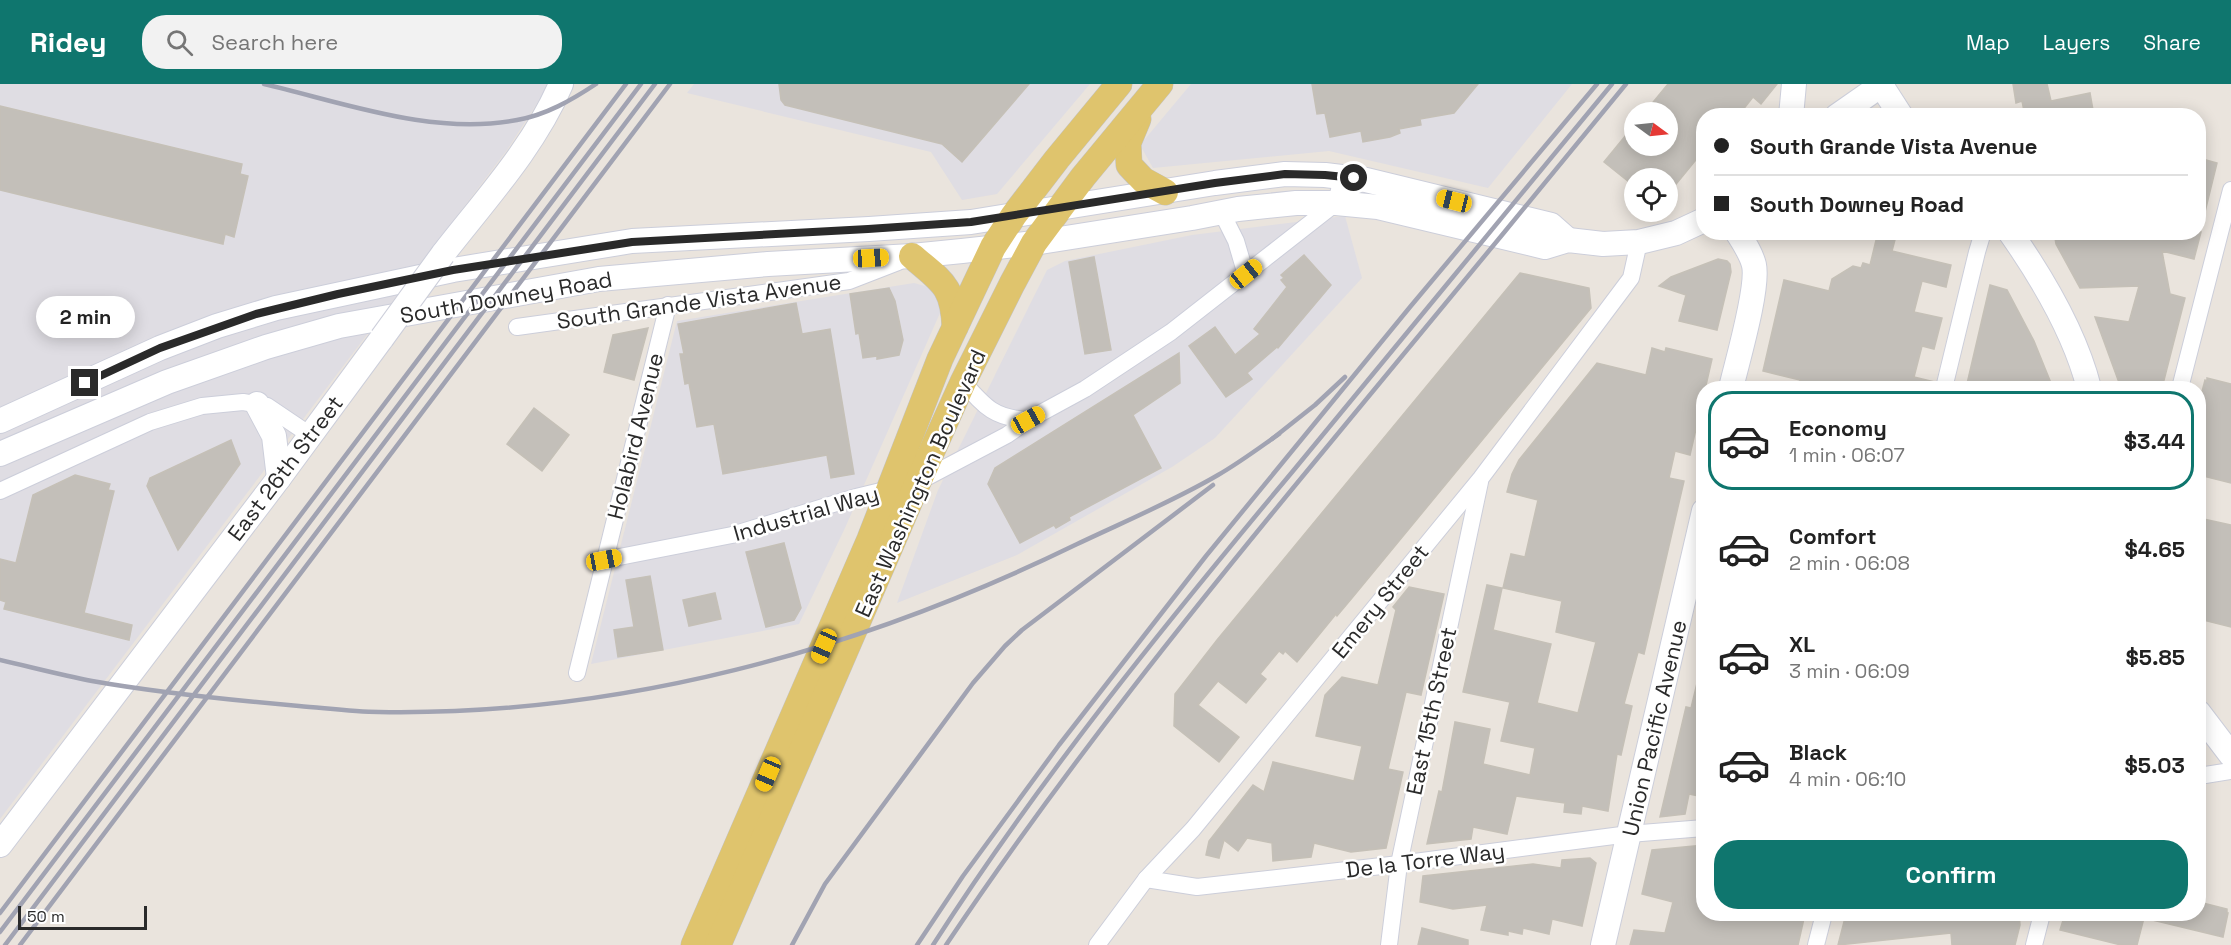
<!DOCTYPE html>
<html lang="en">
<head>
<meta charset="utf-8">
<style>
	:root { --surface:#fff; --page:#f2f2f2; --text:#222; --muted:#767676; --line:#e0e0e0; --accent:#0f766e }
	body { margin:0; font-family:"Space Grotesk",sans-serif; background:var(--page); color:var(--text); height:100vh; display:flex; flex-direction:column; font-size:22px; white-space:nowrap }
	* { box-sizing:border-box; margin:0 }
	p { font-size:20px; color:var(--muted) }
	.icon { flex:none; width:33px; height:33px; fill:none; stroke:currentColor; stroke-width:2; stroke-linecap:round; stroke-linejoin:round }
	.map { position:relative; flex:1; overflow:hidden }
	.panel { position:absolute; left:1696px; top:297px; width:510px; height:540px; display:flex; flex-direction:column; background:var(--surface); border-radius:24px; box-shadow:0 3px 15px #0003 }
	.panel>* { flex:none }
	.top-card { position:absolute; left:1696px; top:24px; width:510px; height:132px; border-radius:24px; box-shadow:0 3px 15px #0003; display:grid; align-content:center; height:132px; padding:0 18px; background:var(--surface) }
	.needle { width:39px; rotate:105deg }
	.tools { position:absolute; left:1624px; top:18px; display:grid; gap:12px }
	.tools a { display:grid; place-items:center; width:54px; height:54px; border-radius:50%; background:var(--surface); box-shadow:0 3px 15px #0003; font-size:30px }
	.scale { position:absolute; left:18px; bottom:15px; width:129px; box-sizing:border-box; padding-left:6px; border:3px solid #2a2a2a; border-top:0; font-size:16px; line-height:21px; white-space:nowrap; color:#2a2a2a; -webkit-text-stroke:4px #fff; paint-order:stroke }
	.end { position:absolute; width:27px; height:27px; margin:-14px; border:8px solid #2a2a2a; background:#fff; box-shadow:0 0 0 3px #fff }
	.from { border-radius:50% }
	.bubble { position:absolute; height:42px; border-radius:21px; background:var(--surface); box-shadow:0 3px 15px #0003; font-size:20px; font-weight:700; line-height:42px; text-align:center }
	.car { position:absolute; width:18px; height:36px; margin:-18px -9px; border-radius:8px; box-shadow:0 0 4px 2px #0007; background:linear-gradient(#f5c518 24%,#345 0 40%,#f5c518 0 76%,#345 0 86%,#f5c518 0) }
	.top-card b { display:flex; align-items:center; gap:21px; height:57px; font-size:22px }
	.top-card b+b { border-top:2px solid var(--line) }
	.top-card i { width:15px; height:15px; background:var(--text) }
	ul { padding:10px 0 0; list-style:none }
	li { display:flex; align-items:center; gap:18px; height:99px; margin:0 12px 9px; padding:0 6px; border:3px solid transparent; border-radius:24px }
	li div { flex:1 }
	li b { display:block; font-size:22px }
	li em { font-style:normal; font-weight:700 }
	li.current { border-color:var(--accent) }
	li>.icon { width:54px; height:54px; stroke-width:1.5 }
	.action { display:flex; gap:12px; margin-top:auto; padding:12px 18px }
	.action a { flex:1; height:69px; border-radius:24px; background:var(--accent); color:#fff; font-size:24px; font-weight:700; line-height:69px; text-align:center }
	header { display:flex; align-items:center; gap:36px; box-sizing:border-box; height:84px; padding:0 30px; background:var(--accent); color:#fff }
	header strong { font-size:28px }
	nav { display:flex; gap:33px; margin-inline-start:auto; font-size:21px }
	.search { width:420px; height:54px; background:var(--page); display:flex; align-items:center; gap:15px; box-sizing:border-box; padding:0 21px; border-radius:24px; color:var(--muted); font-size:22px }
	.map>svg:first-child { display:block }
</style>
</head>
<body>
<header>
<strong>Ridey</strong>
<div class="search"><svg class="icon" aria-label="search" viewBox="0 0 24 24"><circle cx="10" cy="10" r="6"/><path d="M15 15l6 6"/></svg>Search here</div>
<nav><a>Map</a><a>Layers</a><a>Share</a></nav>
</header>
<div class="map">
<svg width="2231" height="861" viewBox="0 0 2231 861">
	<rect width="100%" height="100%" fill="#eae4dd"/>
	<!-- industrial -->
	<g fill="#dfdde3">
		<path d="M0,0H547L543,10L507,66L0,735Z"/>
		<path d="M694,0H1090L997,110L962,116L931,68L687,9Z"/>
		<path d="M1191,0H1572L1488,104L1329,67L1153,84L1140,61Z"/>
		<path d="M1345,132L1362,194L1215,354L1172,383L1017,471L897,519L938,406L1047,186L1065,177L1192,151Z"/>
		<path d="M914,199L925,202L933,208L938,217L940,229L845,444L799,540L591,580L677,237Z"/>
	</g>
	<!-- building -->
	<g fill="#c3bfb9" stroke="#c5c0b7" stroke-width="1.5">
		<path d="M779,0H1029L962,78L942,60L785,21L781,16Z"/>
		<path d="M1312,0H1478L1454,29L1420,35L1421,41L1399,45L1400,49L1390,53L1363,58L1361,47L1330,53L1325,29L1317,30Z"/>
		<path d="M1668,0H1777L1761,20L1753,13L1738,32H1704V66L1668,110V94H1649L1639,86L1629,98L1604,78L1635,40V62H1668V28H1645Z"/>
		<path d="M2013,0H2047L2051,17L2090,9L2094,32H2025L2022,17L2016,19Z"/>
		<path d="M0,22L242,80L240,90L248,92L234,153L225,150L223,160L0,106Z"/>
		<path d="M2199,74L2217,79L2204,132H2199Z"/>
		<path d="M1878,148H1897L1892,167L1951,181L1946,203L1922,197L1914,228L1942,234L1934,265L1922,262L1914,293L1935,298L1934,304H1798L1800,296L1763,287L1784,196L1829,207L1832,195L1853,182L1861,184L1863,179L1870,181Z"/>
		<path d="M2054,148H2201L2194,175L2162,167L2170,210L2185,214L2162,304H2121L2095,233L2129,238L2139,202L2080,204L2056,160Z"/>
		<path d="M1304,171L1331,201L1278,264L1277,263L1247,289L1252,295L1226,313L1189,262L1215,243L1235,271L1260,250L1254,245L1287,203L1281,196L1284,194L1281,191Z"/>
		<path d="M1094,173L1111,266L1085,270L1069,178Z"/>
		<path d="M1718,175L1727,177L1730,180L1731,188L1717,246L1679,237L1686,211L1659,202L1671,193Z"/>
		<path d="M1520,189L1589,204L1591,224L1352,514L1337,532L1336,530L1297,578L1285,567L1283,570L1279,567L1260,590L1266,595L1246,619L1218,597L1198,621L1239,653L1219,678L1174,642L1175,610L1217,556Z"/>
		<path d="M1990,201L2007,206L2034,257L2053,304H1966Z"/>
		<path d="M889,204L895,217L903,256L899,271L877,275V272L863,274L859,249L856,250L850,210Z"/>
		<path d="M796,219L802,250L830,245L854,390L831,394L827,371L723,390L714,340L697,343L689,299L685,300L680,270H684L678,240Z"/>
		<path d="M648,244L634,296L604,288L613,251Z"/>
		<path d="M1652,264L1665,268L1666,264L1712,275L1690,371L1675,367L1669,394L1684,397L1644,570L1638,568L1624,620L1632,622L1621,671L1617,670L1608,727L1582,722L1581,730L1564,728L1565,719L1516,712L1507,750L1473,743L1471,755L1427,760L1439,707L1442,708L1455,638L1490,645L1483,680L1530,691L1535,664L1501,657L1510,618L1463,608L1487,501L1502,504L1493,546L1551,560L1537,619L1578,629L1596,558L1556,548L1562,517L1503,504L1511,470L1525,473L1538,416L1507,408L1512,390L1519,376L1597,279L1646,291Z"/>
		<path d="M1179,269L1180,299L1133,331L1161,384L1069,433L1070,436L1056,444L1054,441L1020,459L988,400L995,384Z"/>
		<path d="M2207,294L2231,300V399L2199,391V319L2205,296L2207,297Z"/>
		<path d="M534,324L569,351L542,387L507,360Z"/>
		<path d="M231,356L240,380L178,466L147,402L150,394Z"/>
		<path d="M75,391L110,400L108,406L114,407L84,529L132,541L129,556L4,525L6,518L0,516V475L16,479L33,411Z"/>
		<path d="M2199,434L2231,441V543L2199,535Z"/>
		<path d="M784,459L801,524L794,536L766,543L746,468Z"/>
		<path d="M650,492L663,566L618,573L614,546L634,543L626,496Z"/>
		<path d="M1409,503L1444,510L1421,611L1406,608L1388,685L1403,688L1386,764L1351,768L1314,759L1311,773L1273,777L1272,759L1247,754L1238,767L1224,756L1219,774L1206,771L1209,757L1253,701L1264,708L1273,678L1354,697L1362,662L1316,652L1325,611L1342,593L1378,601L1396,526L1393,523Z"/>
		<path d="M715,509L721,535L689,542L683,516Z"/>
		<path d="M1699,591L1704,592V713L1689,710L1685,730L1660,733L1686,623L1691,624Z"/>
		<path d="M1704,761V830H1805L1798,861H1630L1634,846L1665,849L1673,818L1642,810L1652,766Z"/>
		<path d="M1590,774L1596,779L1582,842L1552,835L1549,850L1523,844L1522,850L1508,847V851L1481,846L1487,821L1453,825L1420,818L1423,792L1533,780L1561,784L1562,776Z"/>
		<path d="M2199,818L2227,825V829H2228L2223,853L2148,835L2149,830H2199Z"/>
		<path d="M1846,830H2019L2020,841L2015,861H1952L1951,849L1838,861Z"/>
		<path d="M2065,830H2145L2137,861H2121L2060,846Z"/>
		<path d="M1422,844L1468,856V861H1418Z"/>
	</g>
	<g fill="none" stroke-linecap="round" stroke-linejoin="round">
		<defs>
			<g id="street">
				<path d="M1221,127L1236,157L1246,191"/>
				<path d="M517,243L849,197L898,178"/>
				<path d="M963,298C985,323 994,334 1028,336"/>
				<path d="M1944,304L1977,168L1983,148"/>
				<path d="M2180,304L2231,106"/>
				<path d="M0,407L150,338L202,322L243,318L267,322L310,351"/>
				<path d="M604,476L732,451L856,413L918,398L1007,351L1028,336L1085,305L1171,248L1336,119L1342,93"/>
				<path d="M577,589L668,221"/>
				<path d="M2199,692L2231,687"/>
				<path d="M1146,795L1197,803L1399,780L1629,750L1704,744"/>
				<path d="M1097,861L1146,795L1193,745L1481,394L1631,194L1639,158"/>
				<path d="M1389,861L1399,780L1480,398"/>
				<path d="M1816,861L1824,830"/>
				<path d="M2034,861L2042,830"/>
			</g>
			<g id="secondary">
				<path d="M1881,1L1901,32"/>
				<path d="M1791,32L1794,0"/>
				<path d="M1837,32L1883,0"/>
				<path d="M2010,148C2043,195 2075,249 2089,304"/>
				<path d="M443,170C485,116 534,63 561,0"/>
				<path d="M1731,304C1737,278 1759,204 1754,181C1751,169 1744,159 1737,148"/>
				<path d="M257,320L274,352L279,394"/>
				<path d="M0,337L160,264L217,242L276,224L453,186L632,157L869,145L971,138L1215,99L1285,90L1325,91L1366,96L1551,141L1568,156"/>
				<path d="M0,370L167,298L266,263L339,242L599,195L768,180L912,172L962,167L1034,159L1192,134L1238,125L1296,119H1336L1378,123L1545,163L1568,156L1603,160L1639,158L1676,149L1704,136"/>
				<path d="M2199,629L2231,671"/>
				<path d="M0,761L279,394L382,254"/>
				<path d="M1603,861L1704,427"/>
			</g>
			<g id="primary">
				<path d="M1138,35L1128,59L1129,81L1143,96L1165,108"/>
				<path d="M912,172C942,198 953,201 955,243"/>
				<path d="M694,861L870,455L940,275L993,163L1014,131L1057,75L1119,0"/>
				<path d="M718,861L918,398L963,298L1012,200L1034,159L1083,93L1160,0"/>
			</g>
		</defs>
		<!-- street casing -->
		<use href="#street" stroke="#ccceda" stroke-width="18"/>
		<!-- secondary casing -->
		<use href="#secondary" stroke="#ccceda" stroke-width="26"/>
		<!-- primary casing -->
		<use href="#primary" stroke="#c3c3c3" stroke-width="27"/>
		<!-- street -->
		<use href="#street" stroke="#fff" stroke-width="16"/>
		<!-- secondary -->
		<use href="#secondary" stroke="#fff" stroke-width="24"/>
		<!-- primary -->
		<use href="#primary" stroke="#dfc46d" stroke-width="26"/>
		<!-- rail -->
		<g stroke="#a1a3b2" stroke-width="4.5">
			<path d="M264,0C345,19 433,52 517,36C546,31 572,16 596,0"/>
			<path d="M1272,355L1315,321L1345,293"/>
			<path d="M0,576C31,583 61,591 92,597C160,609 230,616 299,622C325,624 352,628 379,628C620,632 857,567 1073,462C1121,439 1172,418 1218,391C1239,379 1259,364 1279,350"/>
			<path d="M0,829L626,0"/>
			<path d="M0,848L641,0"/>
			<path d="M5,861L655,0"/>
			<path d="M20,861L670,0"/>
			<path d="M792,861L825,800L973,599L1005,562L1022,546L1213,401"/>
			<path d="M917,861L963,792L1059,661L1206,472L1410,223L1597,0"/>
			<path d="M933,861C1040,694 1166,539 1293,387C1399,258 1506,129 1612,0"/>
			<path d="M946,861C1064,685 1196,521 1331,358C1430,238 1528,120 1626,0"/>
		</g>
		<defs>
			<path id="secondary-bridge" d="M382,254L443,170"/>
		</defs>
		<!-- secondary-bridge casing -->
		<use href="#secondary-bridge" stroke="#ccceda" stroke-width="26" stroke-linecap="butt"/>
		<!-- secondary-bridge -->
		<use href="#secondary-bridge" stroke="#fff" stroke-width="24"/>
	</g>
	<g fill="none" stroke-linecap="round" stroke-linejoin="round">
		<!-- route -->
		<path stroke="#2a2a2a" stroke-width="8" d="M85,299L160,264L256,230L338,210L453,186L632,158L868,145L971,138L1215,99L1285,90L1325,91L1354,94"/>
	</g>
	<g text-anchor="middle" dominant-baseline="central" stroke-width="5" stroke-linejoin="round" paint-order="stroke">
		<!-- street labels -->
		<g font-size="22" fill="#2a2a2a" stroke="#fff">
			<text transform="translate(506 213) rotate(-10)">South Downey Road</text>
			<text transform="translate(699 217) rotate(-8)">South Grande Vista Avenue</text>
			<text transform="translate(635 352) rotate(-76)">Holabird Avenue</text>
			<text transform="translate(285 384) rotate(-53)">East 26th Street</text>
			<text transform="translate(920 399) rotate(-66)">East Washington Boulevard</text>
			<text transform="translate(806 429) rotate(-16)">Industrial Way</text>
			<text transform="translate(1380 517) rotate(-51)">Emery Street</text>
			<text transform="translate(1431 627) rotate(-78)">East 15th Street</text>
			<text transform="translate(1654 644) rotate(-77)">Union Pacific Avenue</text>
			<text transform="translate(1425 776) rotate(-7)">De la Torre Way</text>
		</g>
	</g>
</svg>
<div class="tools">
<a><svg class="needle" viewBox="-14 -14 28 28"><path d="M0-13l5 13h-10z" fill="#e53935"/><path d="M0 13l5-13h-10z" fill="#767676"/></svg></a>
<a><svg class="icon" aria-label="locate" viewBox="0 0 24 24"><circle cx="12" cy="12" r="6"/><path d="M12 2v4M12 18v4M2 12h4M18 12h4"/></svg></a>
</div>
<div class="scale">50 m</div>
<i class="end from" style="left:1354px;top:94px"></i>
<i class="end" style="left:85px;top:299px"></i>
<div class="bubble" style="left:36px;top:212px;width:99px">2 min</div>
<i class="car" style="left:1454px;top:117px;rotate:284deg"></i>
<i class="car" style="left:871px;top:174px;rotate:87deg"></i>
<i class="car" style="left:1246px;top:190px;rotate:51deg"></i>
<i class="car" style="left:1028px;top:336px;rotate:61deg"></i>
<i class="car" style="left:604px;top:476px;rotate:79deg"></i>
<i class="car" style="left:824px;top:562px;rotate:204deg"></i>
<i class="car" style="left:768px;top:690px;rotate:203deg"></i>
<div class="top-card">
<b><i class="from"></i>South Grande Vista Avenue</b>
<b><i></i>South Downey Road</b>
</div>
<section class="panel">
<ul>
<li class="current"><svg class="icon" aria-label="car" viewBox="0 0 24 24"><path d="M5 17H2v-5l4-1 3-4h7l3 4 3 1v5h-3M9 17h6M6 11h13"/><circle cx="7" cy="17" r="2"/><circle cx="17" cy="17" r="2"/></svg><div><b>Economy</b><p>1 min · 06:07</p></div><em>$3.44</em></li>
<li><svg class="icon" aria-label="car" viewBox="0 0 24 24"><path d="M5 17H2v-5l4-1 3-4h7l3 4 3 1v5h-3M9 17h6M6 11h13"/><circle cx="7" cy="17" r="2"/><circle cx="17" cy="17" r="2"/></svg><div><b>Comfort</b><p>2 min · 06:08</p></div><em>$4.65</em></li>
<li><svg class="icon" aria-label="car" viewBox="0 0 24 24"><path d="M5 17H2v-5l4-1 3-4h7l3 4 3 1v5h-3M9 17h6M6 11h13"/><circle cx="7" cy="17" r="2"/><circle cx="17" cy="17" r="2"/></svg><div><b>XL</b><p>3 min · 06:09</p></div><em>$5.85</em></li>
<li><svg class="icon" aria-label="car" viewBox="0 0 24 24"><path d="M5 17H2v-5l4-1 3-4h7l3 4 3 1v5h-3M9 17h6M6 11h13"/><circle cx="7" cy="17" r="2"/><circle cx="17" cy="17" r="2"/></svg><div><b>Black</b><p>4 min · 06:10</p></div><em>$5.03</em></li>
</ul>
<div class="action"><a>Confirm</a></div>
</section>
</div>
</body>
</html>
